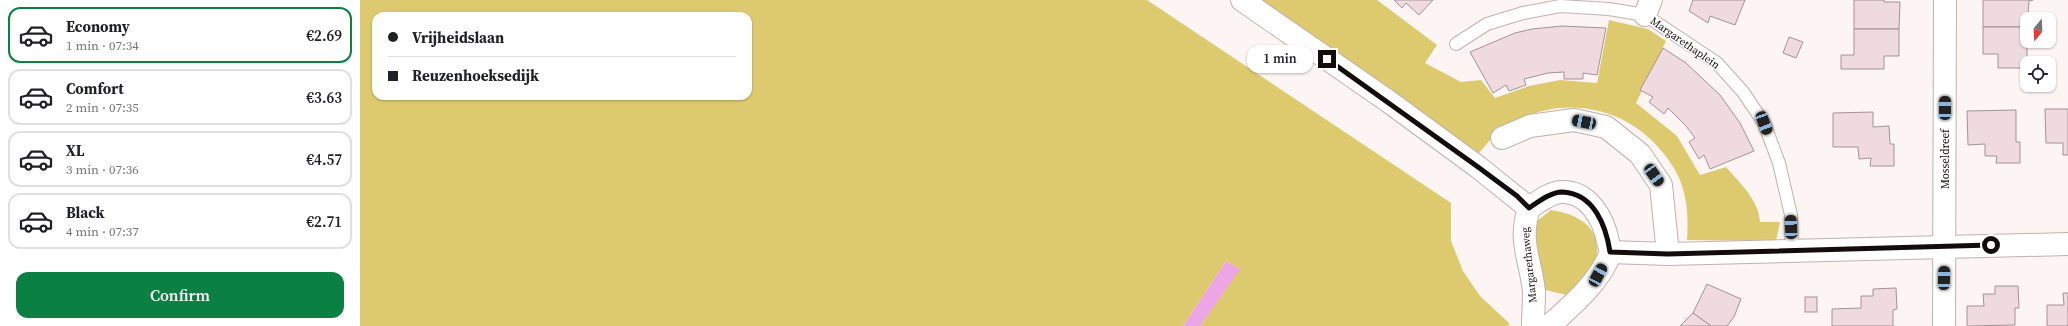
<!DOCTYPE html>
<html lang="en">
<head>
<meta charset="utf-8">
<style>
	:root { --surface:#fff; --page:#f2f2f2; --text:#202124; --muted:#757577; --line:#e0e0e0; --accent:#0b8043 }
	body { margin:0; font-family:"Source Serif 4",serif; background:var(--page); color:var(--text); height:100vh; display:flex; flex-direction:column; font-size:15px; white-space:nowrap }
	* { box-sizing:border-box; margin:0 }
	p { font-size:13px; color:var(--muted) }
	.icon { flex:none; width:22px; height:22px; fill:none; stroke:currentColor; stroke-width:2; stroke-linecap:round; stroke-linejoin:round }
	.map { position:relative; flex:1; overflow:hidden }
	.panel { display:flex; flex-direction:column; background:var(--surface); width:360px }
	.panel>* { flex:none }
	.hud { position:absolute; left:12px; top:12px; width:380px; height:88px; border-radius:12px; box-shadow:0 1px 3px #0004; display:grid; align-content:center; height:88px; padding:0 16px; background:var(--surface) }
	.needle { width:26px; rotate:198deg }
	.fabs { position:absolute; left:1660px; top:12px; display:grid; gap:8px }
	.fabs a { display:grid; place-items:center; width:36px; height:36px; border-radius:8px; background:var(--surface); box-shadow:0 1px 3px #0004; font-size:20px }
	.end { position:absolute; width:18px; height:18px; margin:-9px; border:5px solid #120c0a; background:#fff; box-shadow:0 0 0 2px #fff }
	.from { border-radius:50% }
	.bubble { position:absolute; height:28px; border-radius:12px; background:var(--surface); box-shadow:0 1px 3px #0004; font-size:13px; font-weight:600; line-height:28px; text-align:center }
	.car { position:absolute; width:12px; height:24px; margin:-12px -6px; border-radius:5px; box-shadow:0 0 3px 1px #0007; background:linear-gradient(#222 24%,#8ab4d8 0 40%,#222 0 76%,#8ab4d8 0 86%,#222 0) }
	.hud b { display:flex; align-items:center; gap:14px; height:38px; font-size:15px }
	.hud b+b { border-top:1px solid var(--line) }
	.hud i { width:10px; height:10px; background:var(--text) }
	ul { padding:7px 0 0; list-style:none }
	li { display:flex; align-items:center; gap:12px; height:56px; margin:0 8px 6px; padding:0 8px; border:2px solid var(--line); border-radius:12px }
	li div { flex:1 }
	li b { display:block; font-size:15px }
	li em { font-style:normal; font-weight:600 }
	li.current { border-color:var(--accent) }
	li>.icon { width:36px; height:36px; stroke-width:1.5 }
	.primary-button { display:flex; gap:8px; margin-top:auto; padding:8px 16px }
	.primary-button a { flex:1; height:46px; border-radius:12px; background:var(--accent); color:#fff; font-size:16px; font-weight:600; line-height:46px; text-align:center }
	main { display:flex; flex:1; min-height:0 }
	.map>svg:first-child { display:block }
</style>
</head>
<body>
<main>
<section class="panel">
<ul>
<li class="current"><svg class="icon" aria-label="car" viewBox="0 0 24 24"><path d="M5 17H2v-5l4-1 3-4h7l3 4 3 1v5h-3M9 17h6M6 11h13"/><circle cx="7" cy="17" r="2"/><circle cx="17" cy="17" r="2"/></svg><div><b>Economy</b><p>1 min · 07:34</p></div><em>€2.69</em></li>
<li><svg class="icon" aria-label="car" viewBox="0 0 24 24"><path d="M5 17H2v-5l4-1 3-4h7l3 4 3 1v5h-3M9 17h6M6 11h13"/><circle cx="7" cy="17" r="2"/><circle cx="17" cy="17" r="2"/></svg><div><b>Comfort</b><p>2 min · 07:35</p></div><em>€3.63</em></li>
<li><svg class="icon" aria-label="car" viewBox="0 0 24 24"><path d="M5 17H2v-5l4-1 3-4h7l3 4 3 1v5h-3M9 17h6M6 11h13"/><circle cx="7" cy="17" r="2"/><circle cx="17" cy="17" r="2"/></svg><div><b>XL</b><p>3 min · 07:36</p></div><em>€4.57</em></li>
<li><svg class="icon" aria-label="car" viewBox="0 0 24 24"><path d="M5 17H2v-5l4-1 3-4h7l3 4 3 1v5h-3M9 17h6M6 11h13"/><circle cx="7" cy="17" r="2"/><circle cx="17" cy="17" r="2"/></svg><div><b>Black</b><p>4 min · 07:37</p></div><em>€2.71</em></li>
</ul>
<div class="primary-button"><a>Confirm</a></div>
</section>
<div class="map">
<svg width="1708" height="326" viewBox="0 0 1708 326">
	<rect width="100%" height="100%" fill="#fdf5f3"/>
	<!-- green -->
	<g fill="#deca6e" fill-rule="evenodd">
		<path d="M0,0H787L1091,203V241L1103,271L1120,296L1150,324L1147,326H840L879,269L866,261L823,326H0ZM16,16H388V96H16Z"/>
		<path d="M899,0H1017L1077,45L1065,63L1101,82L1121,80L1135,98L1169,86L1200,80L1237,83L1249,20L1288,29L1306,41L1276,103L1317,136L1340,175L1366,167C1380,183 1399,200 1400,222H1420L1416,241L1327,240C1328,223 1328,206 1323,189C1320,177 1312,164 1304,154C1264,102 1192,92 1139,132C1131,137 1125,147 1118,154Z"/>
		<path d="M1191,210C1212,213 1237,223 1237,248C1237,253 1237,261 1234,266C1228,277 1218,286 1211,296L1181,289L1174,235L1177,221Z"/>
	</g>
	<!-- water -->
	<path fill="#eda6e5" d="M866,261L880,269L840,326H823Z"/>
	<!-- building -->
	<g fill="#eedadf" stroke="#a49296">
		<path d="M1034,0H1073L1059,15L1046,3L1042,8Z"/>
		<path d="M1333,0H1385L1375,25L1350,16L1348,23L1329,11Z"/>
		<path d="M1494,0H1524V2H1540L1539,29H1494Z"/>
		<path d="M1623,0H1673L1669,1L1667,27H1623Z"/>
		<path d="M1202,26L1246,28L1237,75L1223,73V79H1204V72L1188,73L1164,79L1166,85L1149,91L1146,85L1133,93L1110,52L1155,33L1172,29Z"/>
		<path d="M1623,27H1667V68H1638V54H1623Z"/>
		<path d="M1494,29H1539V56H1524V69H1481V55H1494Z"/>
		<path d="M1429,37L1443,42L1436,58L1423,53Z"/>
		<path d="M1303,48L1326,63L1360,95L1380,123L1394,151L1350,169L1344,155L1339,159L1329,142L1335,138L1326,126L1308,108L1304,114L1289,102L1293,97L1280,90Z"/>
		<path d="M1685,109H1708V155H1703V143H1686Z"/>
		<path d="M1656,110V142H1660V163H1636L1637,156H1625V144L1608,145L1607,111Z"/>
		<path d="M1513,112V127L1529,126L1530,144H1534V166H1510L1511,158L1499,159L1498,147H1473V113Z"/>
		<path d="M1347,284L1381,299L1374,317L1367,326H1351L1333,313Z"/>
		<path d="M1635,286H1658L1659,308H1655V325L1607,326V306H1624L1623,294H1635Z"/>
		<path d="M1536,288L1537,309L1533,310V326H1472V309L1501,308V296H1513V289Z"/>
		<path d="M1703,293H1708V326H1687V305H1704Z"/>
		<rect x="1445" y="297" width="12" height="15"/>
		<path d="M1333,313L1351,326H1320Z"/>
	</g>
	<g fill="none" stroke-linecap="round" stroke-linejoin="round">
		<defs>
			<path id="lane" d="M1096,44L1127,24L1163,13L1200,6L1249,9L1285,15L1357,63L1383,92L1404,123L1419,163L1431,215L1432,251"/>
			<g id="street">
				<path d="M1285,15L1291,0"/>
				<path d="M1142,138L1170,126L1214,120L1246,127L1280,154L1301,185L1308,254"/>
				<path d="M1584,326L1585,0"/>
			</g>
			<g id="secondary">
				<path d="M882,0L1028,101L1118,167L1169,208"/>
				<path d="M1250,252L1308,254L1708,244"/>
				<path d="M1173,326C1173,315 1174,303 1174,292C1171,260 1158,242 1169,208C1178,202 1191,192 1202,192C1228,191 1244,219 1248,242C1249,245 1251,250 1250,254C1239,283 1211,306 1189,326"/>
			</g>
		</defs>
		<!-- lane casing -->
		<use href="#lane" stroke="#c3b1ac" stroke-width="14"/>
		<!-- street casing -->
		<use href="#street" stroke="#c3b1ac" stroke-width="24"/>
		<!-- secondary casing -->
		<use href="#secondary" stroke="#c3b1ac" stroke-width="24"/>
		<!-- lane -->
		<use href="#lane" stroke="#fff" stroke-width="12"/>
		<!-- street -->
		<use href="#street" stroke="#fff" stroke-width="22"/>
		<!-- secondary -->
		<use href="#secondary" stroke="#fff" stroke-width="22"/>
	</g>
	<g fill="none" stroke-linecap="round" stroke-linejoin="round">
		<!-- route -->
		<path stroke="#120c0a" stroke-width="5" d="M967,59L1118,167L1157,196L1169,208C1178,202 1191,192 1202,192C1234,193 1246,226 1250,252L1308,254L1631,245"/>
	</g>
	<g text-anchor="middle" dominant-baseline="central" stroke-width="3" stroke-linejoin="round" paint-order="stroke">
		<!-- street labels -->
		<g font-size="11" fill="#120c0a" stroke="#fff">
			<text transform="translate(1325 43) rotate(35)">Margarethaplein</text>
			<text transform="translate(1585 159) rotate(-90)">Mosseldreef</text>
			<text transform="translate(1169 265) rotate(-96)">Margarethaweg</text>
		</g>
	</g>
</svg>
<div class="fabs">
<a><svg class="needle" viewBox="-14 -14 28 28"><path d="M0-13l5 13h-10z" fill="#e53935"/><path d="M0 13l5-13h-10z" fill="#757577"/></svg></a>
<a><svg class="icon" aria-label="locate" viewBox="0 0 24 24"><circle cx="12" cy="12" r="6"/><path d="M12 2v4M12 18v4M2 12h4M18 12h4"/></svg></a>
</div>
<i class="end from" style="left:1631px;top:245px"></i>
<i class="end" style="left:967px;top:59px"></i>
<div class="bubble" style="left:887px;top:45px;width:66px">1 min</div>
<i class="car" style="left:1585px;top:108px;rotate:0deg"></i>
<i class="car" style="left:1224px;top:122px;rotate:281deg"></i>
<i class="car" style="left:1404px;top:123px;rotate:159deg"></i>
<i class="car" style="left:1294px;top:175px;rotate:145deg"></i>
<i class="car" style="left:1431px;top:227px;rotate:358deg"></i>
<i class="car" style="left:1238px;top:275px;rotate:28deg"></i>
<i class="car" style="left:1584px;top:278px;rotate:1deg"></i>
<div class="hud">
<b><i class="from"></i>Vrijheidslaan</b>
<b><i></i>Reuzenhoeksedijk</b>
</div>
</div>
</main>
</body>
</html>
